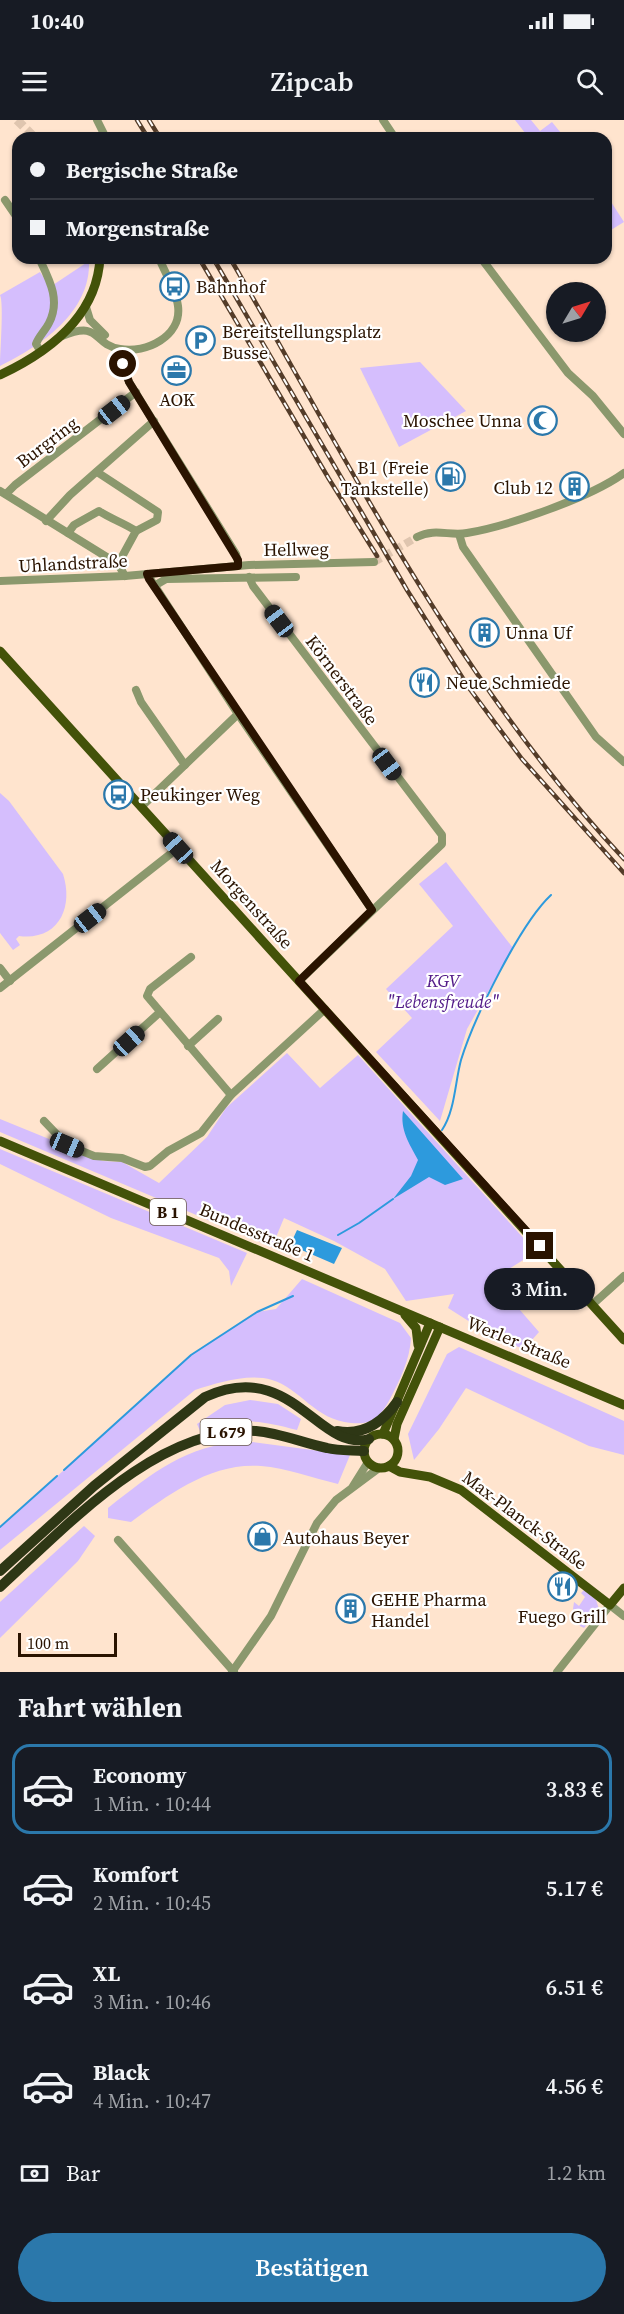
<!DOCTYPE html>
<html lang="de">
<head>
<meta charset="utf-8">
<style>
	:root { --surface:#171b24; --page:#20242c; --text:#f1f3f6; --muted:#9ea1a6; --line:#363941; --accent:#2b78ab }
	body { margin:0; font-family:"Source Serif 4",serif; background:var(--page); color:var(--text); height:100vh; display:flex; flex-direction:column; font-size:22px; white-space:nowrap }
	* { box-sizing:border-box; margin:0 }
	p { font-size:20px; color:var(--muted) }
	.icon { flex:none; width:33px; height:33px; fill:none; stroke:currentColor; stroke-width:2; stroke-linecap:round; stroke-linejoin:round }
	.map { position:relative; height:1552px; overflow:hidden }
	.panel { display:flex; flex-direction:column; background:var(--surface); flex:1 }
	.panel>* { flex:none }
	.banner { position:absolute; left:12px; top:12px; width:600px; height:132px; border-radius:18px; box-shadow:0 2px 4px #0004; display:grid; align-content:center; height:132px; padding:0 18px; background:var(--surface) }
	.needle { width:39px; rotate:52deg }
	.controls { position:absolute; left:546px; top:162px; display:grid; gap:12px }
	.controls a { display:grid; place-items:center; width:60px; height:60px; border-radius:50%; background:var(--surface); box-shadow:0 2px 4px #0004; font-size:30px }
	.scale { position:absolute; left:18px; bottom:15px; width:99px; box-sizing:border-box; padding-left:6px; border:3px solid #2a1300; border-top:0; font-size:16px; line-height:21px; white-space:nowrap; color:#2a1300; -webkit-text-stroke:4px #fff; paint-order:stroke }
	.end { position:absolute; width:27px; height:27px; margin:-14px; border:8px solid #2a1300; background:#fff; box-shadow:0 0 0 3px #fff }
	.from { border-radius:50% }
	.bubble { position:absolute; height:42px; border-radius:21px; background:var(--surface); box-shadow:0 2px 4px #0004; font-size:20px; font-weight:600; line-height:42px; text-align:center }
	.car { position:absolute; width:18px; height:36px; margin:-18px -9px; border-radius:8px; box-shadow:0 0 4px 2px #0007; background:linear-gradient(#222 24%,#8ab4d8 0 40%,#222 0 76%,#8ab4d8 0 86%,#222 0) }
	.banner b { display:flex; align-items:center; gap:21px; height:57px; font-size:22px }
	.banner b+b { border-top:2px solid var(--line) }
	.banner i { width:15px; height:15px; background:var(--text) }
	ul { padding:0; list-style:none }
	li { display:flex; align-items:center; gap:18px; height:90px; margin:0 12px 9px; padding:0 6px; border:3px solid transparent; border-radius:18px }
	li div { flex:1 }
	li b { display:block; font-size:22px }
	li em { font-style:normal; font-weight:600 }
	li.selected { border-color:var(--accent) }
	li>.icon { width:54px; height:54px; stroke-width:1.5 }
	h2 { padding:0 18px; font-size:27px; line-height:72px }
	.pay { display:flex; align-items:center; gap:15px; height:66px; padding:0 18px; font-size:22px }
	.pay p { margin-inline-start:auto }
	.action { display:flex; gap:12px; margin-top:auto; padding:12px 18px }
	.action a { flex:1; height:69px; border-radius:36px; background:var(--accent); color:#fff; font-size:24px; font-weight:600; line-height:69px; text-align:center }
	.status { display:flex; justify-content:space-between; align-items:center; height:42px; padding:0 30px; background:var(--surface); direction:ltr }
	.status svg { height:16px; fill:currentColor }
	header { display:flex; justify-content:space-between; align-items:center; height:78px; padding:0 18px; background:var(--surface); font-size:27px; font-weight:600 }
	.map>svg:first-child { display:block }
</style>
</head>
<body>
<div class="status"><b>10:40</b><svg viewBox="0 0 49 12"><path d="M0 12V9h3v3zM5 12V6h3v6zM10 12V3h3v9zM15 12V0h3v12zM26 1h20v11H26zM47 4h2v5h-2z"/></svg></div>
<header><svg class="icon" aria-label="menu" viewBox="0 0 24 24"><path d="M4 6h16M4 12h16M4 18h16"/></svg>Zipcab<svg class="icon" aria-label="search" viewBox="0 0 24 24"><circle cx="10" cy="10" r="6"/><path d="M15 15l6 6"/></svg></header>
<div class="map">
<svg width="624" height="1552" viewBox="0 0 624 1552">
	<rect width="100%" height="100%" fill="#ffe4ce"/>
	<!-- green -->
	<g fill="#d5befd">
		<path d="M515,0H531L540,11L552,2L565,18H529Z"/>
		<path d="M606,74L624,102L606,113Z"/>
		<path d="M89,141C91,192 41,226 0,246C0,233 4,183 0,175L40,152L50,167Z"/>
		<path d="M420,242L466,291L399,327L360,248Z"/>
		<path d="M0,673L9,681L63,754C74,788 58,821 19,816L16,819L20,825L13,830L0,813Z"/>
		<path d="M446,742L513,828L467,909L440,1001L376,932L412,898L386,869L453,806L419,764Z"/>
		<path d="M287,933L320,968L358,935L536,1132L493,1159L539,1212L524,1229L497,1219L448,1188L454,1174L406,1181L385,1149L334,1121L284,1098L274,1122L279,1126L277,1129L0,1012V999L103,1041L122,1042L159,1063L207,1017L226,988Z"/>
		<path d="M0,1029L247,1133L231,1166L229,1151L219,1138L111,1098L0,1044Z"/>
		<path d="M302,1159L400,1203L411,1218C410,1239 400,1260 390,1279C380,1297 373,1305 351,1303C315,1300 300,1268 272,1260C248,1253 218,1263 195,1270L0,1430V1408L191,1235L257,1192L276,1189Z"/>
		<path d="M459,1227L624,1301V1335L589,1326L466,1268L439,1309L414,1340L408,1314L447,1234Z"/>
		<path d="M250,1280L278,1284L301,1299L297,1310C256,1299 241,1298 200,1311L197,1304L225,1285Z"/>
		<path d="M245,1321L350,1335L338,1364C313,1358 286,1348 261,1346C212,1342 169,1374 131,1402L108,1398V1388C154,1352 184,1326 245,1321Z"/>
		<path d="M84,1406L95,1416L78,1441L0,1518V1482Z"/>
		<path d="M584,1470L596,1480L599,1489L584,1508L580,1506L573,1489L574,1482L579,1486L585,1477L581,1473Z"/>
	</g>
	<!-- water -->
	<g fill="#2d9add">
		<path d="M403,991L463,1059L445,1065L429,1057L393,1079L411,1056L418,1040C409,1023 400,1010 403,991Z"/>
		<path d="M297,1110L342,1128L334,1144L290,1125Z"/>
	</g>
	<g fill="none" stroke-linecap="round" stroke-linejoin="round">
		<!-- stream -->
		<g stroke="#2d9add" stroke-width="2">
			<path d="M442,1010C455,991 455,962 461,940C474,898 520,804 551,775"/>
			<path d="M338,1115L359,1103L393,1079"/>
			<path d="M64,1350L191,1235L257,1192L293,1176"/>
			<path d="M0,1407L57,1356"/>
		</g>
		<!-- minor-tunnel -->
		<path stroke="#dfc5af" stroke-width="8" stroke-dasharray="8 4" stroke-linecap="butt" d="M374,442L417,417"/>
		<!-- major-tunnel -->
		<path stroke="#dfc5af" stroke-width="9" stroke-dasharray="9 4.5" stroke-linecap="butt" d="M17,0L35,18"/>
		<!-- minor -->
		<g stroke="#8b986d" stroke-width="8">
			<path d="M97,0L106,18"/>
			<path d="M383,0L395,18"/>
			<path d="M5,80L18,99"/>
			<path d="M39,138C49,159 61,180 49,203C45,211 39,216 36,224L41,232"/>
			<path d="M481,138L568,253L593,276L624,314"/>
			<path d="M86,187L90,200L105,215"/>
			<path d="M62,216C102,200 91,224 120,229C146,234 182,216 178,186C176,170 165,153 159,138"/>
			<path d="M125,230L123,244L129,262L236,434L239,446"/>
			<path d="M97,352L158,392L157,400L136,411"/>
			<path d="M0,371L118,444L125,456"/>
			<path d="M6,374L15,365L136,272"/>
			<path d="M46,401L70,375L154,301"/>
			<path d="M68,413L74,405L99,391C111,399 124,403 136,411L118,444"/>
			<path d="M459,414L463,427L596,617L624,642"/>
			<path d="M417,417C435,408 449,416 467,413C509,406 591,377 624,353"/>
			<path d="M147,454L238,594L372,790"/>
			<path d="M249,457L253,466L442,715V724L299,861"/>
			<path d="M0,461L125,456L249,445L374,442"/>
			<path d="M154,466L166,459L296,457"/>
			<path d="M136,570L141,582L185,645"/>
			<path d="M141,687L238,594"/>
			<path d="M191,837L150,869L147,876L231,975"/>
			<path d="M0,848L10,861"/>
			<path d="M0,868L178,728"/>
			<path d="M188,926L218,899"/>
			<path d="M97,949L159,893"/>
			<path d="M44,1001L67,1025L94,1036L122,1038L145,1047L150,1046L168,1031L201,1013L231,975L325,889"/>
			<path d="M593,1184L624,1156"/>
			<path d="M353,1366L368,1342"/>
			<path d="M118,1420L234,1552"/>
			<path d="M232,1552L271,1496L317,1403L336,1380L379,1348"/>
			<path d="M557,1552L610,1485L624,1496"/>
		</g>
		<!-- major -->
		<g stroke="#435209" stroke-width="9">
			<path d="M0,255C49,232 97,196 100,138"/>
			<path d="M0,531L624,1220"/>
			<path d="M0,1021L624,1285"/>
			<path d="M405,1195L416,1208L418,1225"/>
			<circle cx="381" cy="1331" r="17"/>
			<path d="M383,1314L430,1203"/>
			<path d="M394,1319L397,1304L440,1207"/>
			<path d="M389,1346L400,1352L430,1357L461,1370L610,1485L624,1468"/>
		</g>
		<!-- highway -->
		<g stroke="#2e3715" stroke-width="10">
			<path d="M337,1311C363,1316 382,1303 397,1282"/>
			<path d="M0,1451L94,1366L205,1277C292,1237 318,1333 369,1319"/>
			<path d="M0,1467C67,1406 158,1306 256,1311C280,1313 303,1323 327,1328C339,1331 352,1330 364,1331"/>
		</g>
		<defs>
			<g id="rail">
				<path d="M137,0L148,18"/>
				<path d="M149,0L160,18"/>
				<path d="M199,138L329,359L377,436"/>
				<path d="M213,138L407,470L469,568L522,639L624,753"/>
				<path d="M230,138C350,345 459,563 624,739"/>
			</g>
		</defs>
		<!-- rail casing -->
		<use href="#rail" stroke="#543c29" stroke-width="4.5"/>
		<!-- rail -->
		<use href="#rail" stroke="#fff" stroke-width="2" stroke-dasharray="7" stroke-linecap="butt"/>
	</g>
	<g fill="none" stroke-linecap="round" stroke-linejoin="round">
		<!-- route -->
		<path stroke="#2a1300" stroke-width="8" d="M123,244L129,262L238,440V446L147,454L149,459L372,790L299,861L540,1126"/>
	</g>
	<!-- icons -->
	<defs>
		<symbol id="bus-ring" viewBox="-11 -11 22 22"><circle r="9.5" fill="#fff" stroke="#2b78ab" stroke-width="1.5"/><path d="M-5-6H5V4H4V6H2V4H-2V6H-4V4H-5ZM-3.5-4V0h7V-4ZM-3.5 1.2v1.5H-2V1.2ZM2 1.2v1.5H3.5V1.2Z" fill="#2b78ab"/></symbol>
		<symbol id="parking-ring" viewBox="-11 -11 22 22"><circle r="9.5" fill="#fff" stroke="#2b78ab" stroke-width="1.5"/><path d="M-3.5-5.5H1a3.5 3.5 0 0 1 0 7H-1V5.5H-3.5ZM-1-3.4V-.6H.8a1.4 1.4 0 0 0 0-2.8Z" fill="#2b78ab"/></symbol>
		<symbol id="office-ring" viewBox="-11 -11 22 22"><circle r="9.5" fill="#fff" stroke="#2b78ab" stroke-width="1.5"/><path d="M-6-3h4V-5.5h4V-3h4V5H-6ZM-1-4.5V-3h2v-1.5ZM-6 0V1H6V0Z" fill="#2b78ab"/></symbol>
		<symbol id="mosque-ring" viewBox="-11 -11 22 22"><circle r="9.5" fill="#fff" stroke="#2b78ab" stroke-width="1.5"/><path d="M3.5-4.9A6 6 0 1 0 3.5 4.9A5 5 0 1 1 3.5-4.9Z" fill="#2b78ab"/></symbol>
		<symbol id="fuel-ring" viewBox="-11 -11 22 22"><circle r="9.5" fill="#fff" stroke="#2b78ab" stroke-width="1.5"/><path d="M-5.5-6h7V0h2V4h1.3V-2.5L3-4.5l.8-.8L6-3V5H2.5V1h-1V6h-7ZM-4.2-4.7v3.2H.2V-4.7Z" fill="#2b78ab"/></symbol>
		<symbol id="building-ring" viewBox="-11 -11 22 22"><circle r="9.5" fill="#fff" stroke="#2b78ab" stroke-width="1.5"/><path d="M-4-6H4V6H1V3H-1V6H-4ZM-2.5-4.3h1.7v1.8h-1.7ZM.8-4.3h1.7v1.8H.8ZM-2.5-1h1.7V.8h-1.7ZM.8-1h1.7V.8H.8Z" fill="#2b78ab"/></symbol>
		<symbol id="restaurant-ring" viewBox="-11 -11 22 22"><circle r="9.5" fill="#fff" stroke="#2b78ab" stroke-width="1.5"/><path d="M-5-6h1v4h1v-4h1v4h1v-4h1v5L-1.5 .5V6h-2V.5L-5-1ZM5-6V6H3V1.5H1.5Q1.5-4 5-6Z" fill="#2b78ab"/></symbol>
		<symbol id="shop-ring" viewBox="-11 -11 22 22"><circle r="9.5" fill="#fff" stroke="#2b78ab" stroke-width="1.5"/><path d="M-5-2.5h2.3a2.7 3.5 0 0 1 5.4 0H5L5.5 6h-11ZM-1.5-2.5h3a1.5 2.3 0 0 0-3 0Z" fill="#2b78ab"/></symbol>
	</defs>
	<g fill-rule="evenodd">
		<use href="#bus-ring" x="158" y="150" width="33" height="33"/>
		<use href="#parking-ring" x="184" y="204" width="33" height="33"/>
		<use href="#office-ring" x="160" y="234" width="33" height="33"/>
		<use href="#mosque-ring" x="526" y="284" width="33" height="33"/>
		<use href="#fuel-ring" x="434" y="340" width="33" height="33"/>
		<use href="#building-ring" x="558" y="350" width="33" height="33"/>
		<use href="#building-ring" x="468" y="496" width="33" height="33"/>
		<use href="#restaurant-ring" x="408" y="546" width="33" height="33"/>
		<use href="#bus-ring" x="102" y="658" width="33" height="33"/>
		<use href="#shop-ring" x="246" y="1400" width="33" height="33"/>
		<use href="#restaurant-ring" x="546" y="1450" width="33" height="33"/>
		<use href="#building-ring" x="334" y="1472" width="33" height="33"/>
	</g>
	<g text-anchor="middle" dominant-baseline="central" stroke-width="4.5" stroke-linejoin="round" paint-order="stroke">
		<!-- shield labels -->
		<g fill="#fff" stroke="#6a5a4c" stroke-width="1.5">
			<rect x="150" y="1079" width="36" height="26" rx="4.5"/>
			<rect x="200.5" y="1299" width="51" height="26" rx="4.5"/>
		</g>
		<g font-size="16" font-weight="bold" fill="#2a1300">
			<text x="168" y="1092">B 1</text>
			<text x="226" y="1312">L 679</text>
		</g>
		<!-- poi labels -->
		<g font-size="18" fill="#2a1300" stroke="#fff" text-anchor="start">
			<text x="196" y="166">Bahnhof</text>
			<text x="222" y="211">Bereitstellungsplatz<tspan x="222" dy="21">Busse</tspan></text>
			<text x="177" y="279" text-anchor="middle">AOK</text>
			<text x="522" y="300" text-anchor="end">Moschee Unna</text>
			<text x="429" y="347" text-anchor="end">B1 (Freie<tspan x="429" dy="21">Tankstelle)</tspan></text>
			<text x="553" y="367" text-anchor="end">Club 12</text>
			<text x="505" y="512">Unna Uf</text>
			<text x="446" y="562">Neue Schmiede</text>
			<text x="140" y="674">Peukinger Weg</text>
			<text x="283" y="1417">Autohaus Beyer</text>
			<text x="371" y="1479">GEHE Pharma<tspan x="371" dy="21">Handel</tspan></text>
			<text x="562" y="1496" text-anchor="middle">Fuego Grill</text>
		</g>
		<!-- street labels -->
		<g font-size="18" fill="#2a1300" stroke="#fff">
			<text transform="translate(47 322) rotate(-37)">Burgring</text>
			<text transform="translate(296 429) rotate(-1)">Hellweg</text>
			<text transform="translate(73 443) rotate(-3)">Uhlandstraße</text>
			<text transform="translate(342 560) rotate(53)">Körnerstraße</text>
			<text transform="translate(252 784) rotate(48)">Morgenstraße</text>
			<text transform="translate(257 1112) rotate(23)">Bundesstraße 1</text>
			<text transform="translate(519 1222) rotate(22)">Werler Straße</text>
			<text transform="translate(525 1400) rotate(37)">Max-Planck-Straße</text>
		</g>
		<!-- park labels -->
		<g font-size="18" font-style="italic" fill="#521a88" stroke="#fff">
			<text x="443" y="860">KGV<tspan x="443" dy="21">"Lebensfreude"</tspan></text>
		</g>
	</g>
</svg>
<div class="controls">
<a><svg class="needle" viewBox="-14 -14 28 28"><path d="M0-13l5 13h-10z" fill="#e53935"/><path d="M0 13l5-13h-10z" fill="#9ea1a6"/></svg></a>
</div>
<div class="scale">100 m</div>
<i class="end from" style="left:123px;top:244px"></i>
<i class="end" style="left:540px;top:1126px"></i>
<div class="bubble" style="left:484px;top:1148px;width:111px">3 Min.</div>
<i class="car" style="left:114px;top:290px;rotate:52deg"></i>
<i class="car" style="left:279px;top:501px;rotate:323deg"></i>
<i class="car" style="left:387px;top:644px;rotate:143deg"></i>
<i class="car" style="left:178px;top:728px;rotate:318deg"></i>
<i class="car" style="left:90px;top:798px;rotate:52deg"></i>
<i class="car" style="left:129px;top:921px;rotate:48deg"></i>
<i class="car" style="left:67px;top:1025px;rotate:113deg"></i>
<div class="banner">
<b><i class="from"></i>Bergische Straße</b>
<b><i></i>Morgenstraße</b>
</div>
</div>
<section class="panel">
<h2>Fahrt wählen</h2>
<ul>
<li class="selected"><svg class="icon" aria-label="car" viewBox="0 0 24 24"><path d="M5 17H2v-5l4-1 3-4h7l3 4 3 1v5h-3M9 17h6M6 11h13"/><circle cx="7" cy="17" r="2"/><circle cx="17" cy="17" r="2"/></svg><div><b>Economy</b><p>1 Min. · 10:44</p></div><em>3.83 €</em></li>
<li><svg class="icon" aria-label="car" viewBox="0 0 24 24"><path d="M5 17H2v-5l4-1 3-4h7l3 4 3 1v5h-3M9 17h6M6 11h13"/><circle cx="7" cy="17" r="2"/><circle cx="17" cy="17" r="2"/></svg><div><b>Komfort</b><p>2 Min. · 10:45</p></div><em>5.17 €</em></li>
<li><svg class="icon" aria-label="car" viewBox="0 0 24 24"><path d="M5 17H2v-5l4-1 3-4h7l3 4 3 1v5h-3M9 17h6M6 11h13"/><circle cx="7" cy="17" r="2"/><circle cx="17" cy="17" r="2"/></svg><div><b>XL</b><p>3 Min. · 10:46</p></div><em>6.51 €</em></li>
<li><svg class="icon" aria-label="car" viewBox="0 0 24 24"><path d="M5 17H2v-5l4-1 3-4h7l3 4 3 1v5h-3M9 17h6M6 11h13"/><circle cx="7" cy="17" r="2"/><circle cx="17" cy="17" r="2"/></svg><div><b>Black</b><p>4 Min. · 10:47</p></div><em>4.56 €</em></li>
</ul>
<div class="pay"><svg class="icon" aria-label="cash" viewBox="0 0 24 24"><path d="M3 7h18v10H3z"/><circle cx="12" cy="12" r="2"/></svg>Bar<p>1.2 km</p></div>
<div class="action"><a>Bestätigen</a></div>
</section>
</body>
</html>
